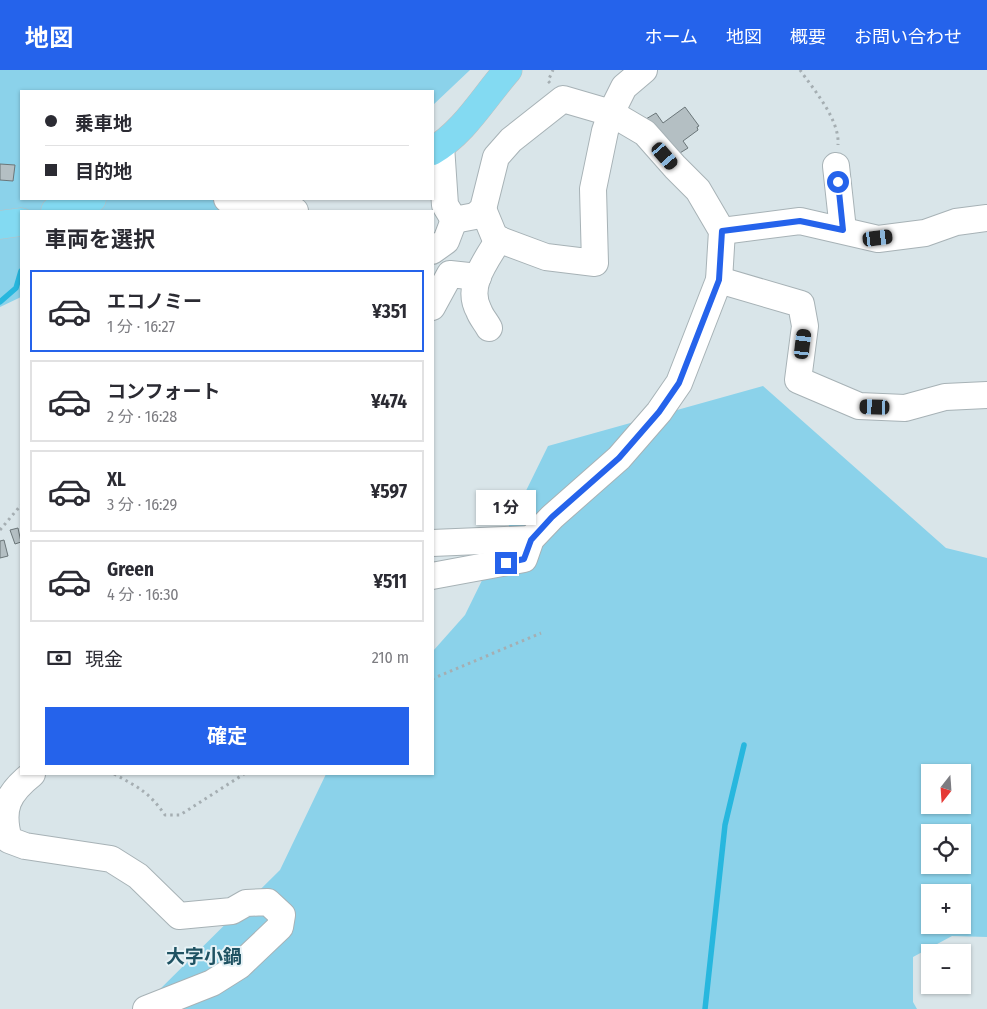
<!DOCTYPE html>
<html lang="ja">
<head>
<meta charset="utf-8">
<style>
	:root { --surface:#fff; --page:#f2f2f3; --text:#2b2b33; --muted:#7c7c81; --line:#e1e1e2; --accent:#2563eb }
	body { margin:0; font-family:"Fira Sans Condensed","Noto Sans JP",sans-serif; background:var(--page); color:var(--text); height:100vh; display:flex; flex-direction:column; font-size:19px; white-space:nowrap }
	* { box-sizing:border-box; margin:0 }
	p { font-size:16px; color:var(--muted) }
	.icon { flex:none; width:28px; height:28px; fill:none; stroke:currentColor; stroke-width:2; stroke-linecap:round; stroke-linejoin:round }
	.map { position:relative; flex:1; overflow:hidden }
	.panel { position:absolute; left:20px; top:140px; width:414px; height:565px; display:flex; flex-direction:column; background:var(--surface); border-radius:0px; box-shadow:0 1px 4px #0004 }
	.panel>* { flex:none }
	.guide { position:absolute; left:20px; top:20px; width:414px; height:110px; border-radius:0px; box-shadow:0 1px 4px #0004; display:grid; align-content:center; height:110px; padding:0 25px; background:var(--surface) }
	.needle { width:32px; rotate:197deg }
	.fabs { position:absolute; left:921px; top:694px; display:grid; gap:10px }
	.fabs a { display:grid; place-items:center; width:50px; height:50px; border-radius:0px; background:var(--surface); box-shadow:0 1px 4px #0004; font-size:25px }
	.end { position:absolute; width:22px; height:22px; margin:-11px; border:6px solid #2563eb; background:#fff; box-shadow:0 0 0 2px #fff }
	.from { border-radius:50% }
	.bubble { position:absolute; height:35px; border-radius:0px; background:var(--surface); box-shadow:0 1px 4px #0004; font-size:16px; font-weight:700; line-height:35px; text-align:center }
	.car { position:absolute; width:15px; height:30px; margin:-15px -8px; border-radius:6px; box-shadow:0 0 4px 1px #0007; background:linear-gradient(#222 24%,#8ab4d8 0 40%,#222 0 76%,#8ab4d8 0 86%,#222 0) }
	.guide b { display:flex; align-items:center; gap:18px; height:48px; font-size:19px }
	.guide b+b { border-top:1px solid var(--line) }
	.guide i { width:12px; height:12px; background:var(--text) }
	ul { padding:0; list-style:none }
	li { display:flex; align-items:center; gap:15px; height:82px; margin:0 10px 8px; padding:0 15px; border:2px solid var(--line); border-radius:0px }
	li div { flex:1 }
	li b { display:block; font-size:19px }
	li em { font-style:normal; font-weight:700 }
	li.active { border-color:var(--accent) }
	li>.icon { width:45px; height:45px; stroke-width:1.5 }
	h2 { padding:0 25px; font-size:22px; line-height:60px }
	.pay { display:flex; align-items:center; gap:12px; height:55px; padding:0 25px; font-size:19px }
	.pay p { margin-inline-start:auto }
	.action { display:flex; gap:10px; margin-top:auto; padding:10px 25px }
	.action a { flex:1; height:58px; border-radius:0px; background:var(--accent); color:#fff; font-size:20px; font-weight:700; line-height:58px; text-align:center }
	header { display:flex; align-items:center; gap:30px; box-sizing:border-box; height:70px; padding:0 25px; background:var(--accent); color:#fff }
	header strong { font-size:24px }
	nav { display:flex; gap:28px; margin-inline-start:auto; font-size:18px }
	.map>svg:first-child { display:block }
</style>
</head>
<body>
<header>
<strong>地図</strong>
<nav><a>ホーム</a><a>地図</a><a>概要</a><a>お問い合わせ</a></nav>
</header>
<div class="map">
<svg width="987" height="939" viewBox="0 0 987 939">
	<rect width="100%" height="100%" fill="#d9e5e9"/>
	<!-- green -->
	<g fill="#8bd2ea" fill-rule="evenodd">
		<path d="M0,0H470L433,35L432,21H21V129H244L217,141H21V227L0,237Z"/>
		<path d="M763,316L946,478L987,488V867L952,866L913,887V932L917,939H140L280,800L326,704H432L433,581L465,545L548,376ZM930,702H962V735H930ZM930,762H962V795H930ZM930,822H962V855H930Z"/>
	</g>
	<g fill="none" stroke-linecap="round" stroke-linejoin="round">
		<!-- stream -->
		<g stroke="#27b7de" stroke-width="5.5">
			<path d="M0,232L16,218L21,201"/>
			<path d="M705,939L725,755L744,675"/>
		</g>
	</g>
	<!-- building -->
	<g fill="#b4bfc3" stroke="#6b7679">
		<path d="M685,37L699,56L697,57L698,60L683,71L688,78L675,86L646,49L656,43L663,53Z"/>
		<path d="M0,94L15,95L13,111L0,110Z"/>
		<path d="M18,458L21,472L15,474L10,460Z"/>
		<path d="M4,470L8,486L0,488V471Z"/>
	</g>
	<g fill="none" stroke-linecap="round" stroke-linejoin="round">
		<defs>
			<g id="minor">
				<path d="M441,76L445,135L454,150"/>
				<path d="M836,96L843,160"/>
				<path d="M227,129L231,132L253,130L281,132L295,141"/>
				<path d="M483,139L495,168L546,187L595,193L593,119L605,61L611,43L624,17L644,0"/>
				<path d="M722,161L800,151L878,169L925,163L956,152L987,148"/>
				<path d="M432,181L446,171L454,150"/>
				<path d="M719,210L801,234L805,256L798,310L859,336L905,338L945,327L987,325"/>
				<path d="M432,237L450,204L478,207"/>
				<path d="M489,258C486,252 481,247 479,241C465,216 486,191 499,169"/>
				<path d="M432,473L531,469"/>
				<path d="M432,506L524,489L531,469L552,447L619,388L659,342L679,313L719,210L722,161L698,120L675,97L645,63L611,43L563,29L511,70L496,87L483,139L475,146L454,150"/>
				<path d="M32,704C8,723 0,738 9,770L25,776L111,789L138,806L179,846L232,841L246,833L268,832L282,845L280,857L239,896L212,913L146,939"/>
			</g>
			<g id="major">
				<path d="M432,81C464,63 484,27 508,0"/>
				<path d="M55,141L92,129"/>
				<path d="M0,155L21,152"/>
			</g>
		</defs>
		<!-- minor casing -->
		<use href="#minor" stroke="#a7b2b6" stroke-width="28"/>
		<!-- major casing -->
		<use href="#major" stroke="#bec0c0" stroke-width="29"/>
		<!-- path -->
		<g stroke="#a5aeb2" stroke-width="3" stroke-dasharray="2.5 4" stroke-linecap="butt">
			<path d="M800,0C814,20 840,50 838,75"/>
			<path d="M550,13L548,11L553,0"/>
			<path d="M0,460L21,435"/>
			<path d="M432,609L541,563"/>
			<path d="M114,704C138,717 149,722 165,745H180L244,704"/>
		</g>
		<!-- minor -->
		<use href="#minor" stroke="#fff" stroke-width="26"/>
		<!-- major -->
		<use href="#major" stroke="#83daf2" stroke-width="28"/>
	</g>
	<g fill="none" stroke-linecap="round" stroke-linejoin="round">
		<!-- route -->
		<path stroke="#2563eb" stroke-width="6" d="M506,493L524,489L531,470L552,447L619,388L659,342L679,313L719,210L722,161L800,151L843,160L838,112"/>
	</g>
	<g text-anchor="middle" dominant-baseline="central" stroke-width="4" stroke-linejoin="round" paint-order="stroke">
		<!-- quarter labels -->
		<g font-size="19" font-weight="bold" fill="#1f5262" stroke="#e6f2f6">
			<text x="204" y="886">大字小鍋</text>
		</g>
	</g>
</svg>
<div class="fabs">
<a><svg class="needle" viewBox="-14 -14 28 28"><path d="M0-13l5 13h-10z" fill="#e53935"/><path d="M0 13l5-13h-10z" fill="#7c7c81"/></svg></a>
<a><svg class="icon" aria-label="locate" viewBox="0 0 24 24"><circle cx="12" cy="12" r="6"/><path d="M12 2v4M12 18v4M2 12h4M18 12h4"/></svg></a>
<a>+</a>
<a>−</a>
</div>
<i class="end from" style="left:838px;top:112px"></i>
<i class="end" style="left:506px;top:493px"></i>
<div class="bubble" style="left:476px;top:420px;width:60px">1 分</div>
<i class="car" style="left:665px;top:86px;rotate:139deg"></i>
<i class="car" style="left:878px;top:168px;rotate:83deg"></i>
<i class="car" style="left:803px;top:274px;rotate:7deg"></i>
<i class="car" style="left:875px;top:337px;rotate:272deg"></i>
<div class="guide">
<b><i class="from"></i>乗車地</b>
<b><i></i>目的地</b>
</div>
<section class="panel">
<h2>車両を選択</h2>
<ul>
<li class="active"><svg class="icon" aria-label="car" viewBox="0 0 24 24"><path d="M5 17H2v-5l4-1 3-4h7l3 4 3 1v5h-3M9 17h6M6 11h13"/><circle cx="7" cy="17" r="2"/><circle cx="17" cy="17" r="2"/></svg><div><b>エコノミー</b><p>1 分 · 16:27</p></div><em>¥351</em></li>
<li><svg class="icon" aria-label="car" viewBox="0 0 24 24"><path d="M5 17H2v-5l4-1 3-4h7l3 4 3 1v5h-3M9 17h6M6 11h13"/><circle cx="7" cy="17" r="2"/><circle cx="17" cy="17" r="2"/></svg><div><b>コンフォート</b><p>2 分 · 16:28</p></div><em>¥474</em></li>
<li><svg class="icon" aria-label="car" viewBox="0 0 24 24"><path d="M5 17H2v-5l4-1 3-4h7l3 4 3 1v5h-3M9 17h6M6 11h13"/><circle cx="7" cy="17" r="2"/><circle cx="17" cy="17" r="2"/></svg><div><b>XL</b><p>3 分 · 16:29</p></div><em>¥597</em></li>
<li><svg class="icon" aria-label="car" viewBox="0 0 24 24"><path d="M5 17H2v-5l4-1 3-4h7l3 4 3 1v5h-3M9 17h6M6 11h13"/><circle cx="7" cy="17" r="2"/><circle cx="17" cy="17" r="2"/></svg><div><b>Green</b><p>4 分 · 16:30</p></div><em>¥511</em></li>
</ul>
<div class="pay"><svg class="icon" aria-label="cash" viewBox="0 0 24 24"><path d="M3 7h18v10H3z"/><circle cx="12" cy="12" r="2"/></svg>現金<p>210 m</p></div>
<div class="action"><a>確定</a></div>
</section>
</div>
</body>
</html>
